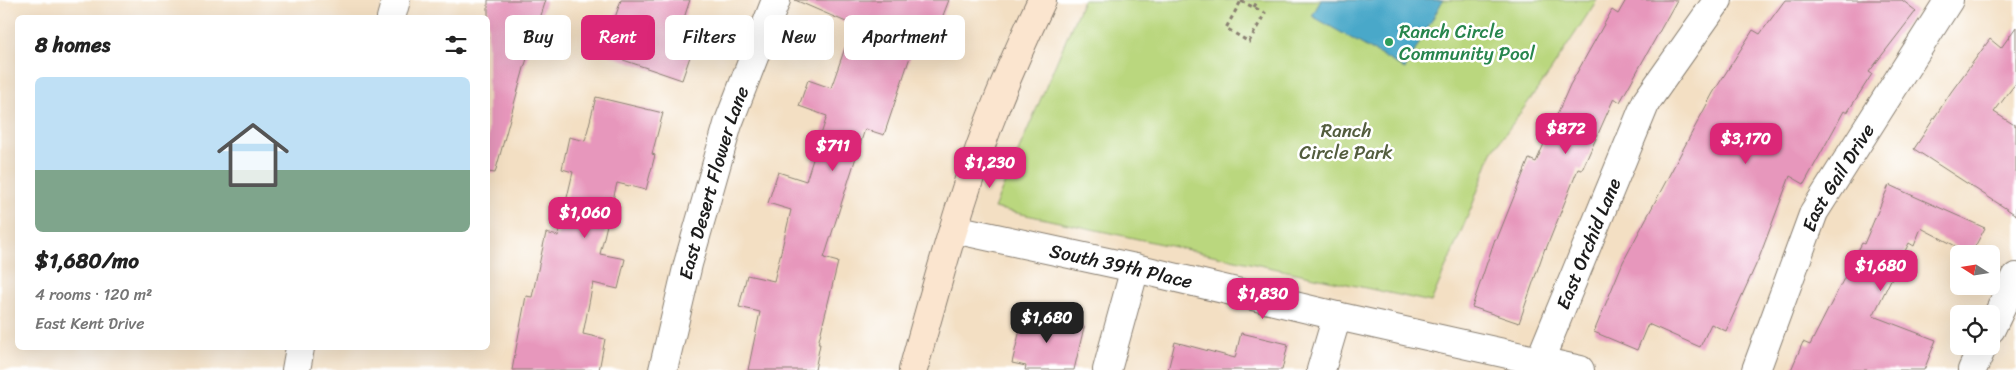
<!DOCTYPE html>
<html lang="en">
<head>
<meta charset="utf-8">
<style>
  :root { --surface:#fff; --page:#f6f6f6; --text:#222; --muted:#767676; --line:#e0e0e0; --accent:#db2777 }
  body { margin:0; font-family:Sriracha,sans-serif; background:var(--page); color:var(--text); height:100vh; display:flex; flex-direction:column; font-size:19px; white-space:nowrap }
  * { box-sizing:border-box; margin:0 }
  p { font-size:16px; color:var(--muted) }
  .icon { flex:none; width:28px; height:28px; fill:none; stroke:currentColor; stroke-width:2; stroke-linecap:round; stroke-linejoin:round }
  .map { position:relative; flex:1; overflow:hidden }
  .drawer { position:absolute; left:15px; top:15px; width:475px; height:335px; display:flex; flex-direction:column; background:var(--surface); border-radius:8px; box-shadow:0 5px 20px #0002 }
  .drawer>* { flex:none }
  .top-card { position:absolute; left:505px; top:15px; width:475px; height:45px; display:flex; gap:10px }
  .needle { width:32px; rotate:282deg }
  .controls { position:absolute; left:1950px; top:245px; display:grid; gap:10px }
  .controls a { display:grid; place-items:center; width:50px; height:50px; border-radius:8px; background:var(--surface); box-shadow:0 5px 20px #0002; font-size:25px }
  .price { position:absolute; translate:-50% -42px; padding:0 11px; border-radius:10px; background:var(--accent); color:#fff; font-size:16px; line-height:32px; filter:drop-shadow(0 1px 2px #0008) }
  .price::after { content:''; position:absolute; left:50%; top:30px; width:15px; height:11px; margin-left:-8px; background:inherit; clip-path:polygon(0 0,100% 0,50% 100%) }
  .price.selected { background:#222; color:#fff }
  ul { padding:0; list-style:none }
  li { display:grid; align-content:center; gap:10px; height:265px; padding:0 20px }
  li+li { border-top:1px solid var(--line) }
  li span { display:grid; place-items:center; height:155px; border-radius:8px; color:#555 }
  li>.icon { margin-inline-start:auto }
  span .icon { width:90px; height:90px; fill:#fffc; stroke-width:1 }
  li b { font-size:21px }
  h2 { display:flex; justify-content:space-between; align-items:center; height:60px; padding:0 20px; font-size:21px }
  .chip { padding:0 18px; border-radius:8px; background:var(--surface); box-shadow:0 5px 20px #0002; font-size:18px; line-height:45px }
  .chip.selected { background:var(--accent); color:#fff }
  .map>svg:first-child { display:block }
</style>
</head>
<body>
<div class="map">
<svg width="2016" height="370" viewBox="0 0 2016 370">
  <rect width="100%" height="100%" fill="#fff"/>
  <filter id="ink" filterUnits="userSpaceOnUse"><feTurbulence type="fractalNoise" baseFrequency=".02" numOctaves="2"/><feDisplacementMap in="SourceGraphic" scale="10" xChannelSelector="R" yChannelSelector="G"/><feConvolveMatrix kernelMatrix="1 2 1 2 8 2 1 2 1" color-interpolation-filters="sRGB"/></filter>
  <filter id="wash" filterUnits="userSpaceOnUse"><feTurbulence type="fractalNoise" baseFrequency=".0096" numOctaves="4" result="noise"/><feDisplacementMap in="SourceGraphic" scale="20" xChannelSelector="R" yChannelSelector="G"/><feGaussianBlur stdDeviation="1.12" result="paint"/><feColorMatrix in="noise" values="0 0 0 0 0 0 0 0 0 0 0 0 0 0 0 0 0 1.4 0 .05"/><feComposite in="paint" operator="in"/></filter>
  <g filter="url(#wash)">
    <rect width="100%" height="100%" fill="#f3dfc3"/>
    <polygon fill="#bad77e" stroke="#6b7a4d" points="1083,0 1597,0 1550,72 1492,152 1472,206 1431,302 994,208"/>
    <polygon fill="#4aa8c9" stroke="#336272" points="1321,0 1443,0 1405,69 1312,16"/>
    <g id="blocks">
      <g fill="#e797bc">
        <polygon points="488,0 546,0 524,68 495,173 488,172"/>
        <polygon points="621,0 690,0 676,42 693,48 682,80 603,53"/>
        <polygon points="795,0 949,0 928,54 913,48 884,135 865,129 824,258 838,262 818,344 820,344 815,370 748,370 760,312 739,307 747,275 774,281 791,210 768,203 778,172 806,181 827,116 799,106 808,80 831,88 853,25"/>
        <polygon points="1626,0 1677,0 1620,102 1614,98 1582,170 1578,169 1546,249 1545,248 1519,323 1472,307 1495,239 1497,239 1529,159 1536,162 1570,85 1612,10 1618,14"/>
        <polygon points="1785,0 1902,0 1916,11 1869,72 1872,74 1847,113 1844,111 1804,184 1790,176 1759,258 1726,331 1711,324 1700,347 1648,324 1637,350 1594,332 1623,262 1713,93 1753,30 1760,34"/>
        <polygon points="2016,27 2016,83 1994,112 2016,126 2016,215 1914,149 1951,92 1990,39 2001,48"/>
        <polygon points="596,97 663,113 652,154 655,155 646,190 617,183 600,254 625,259 618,289 593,283 583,334 605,339 599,370 512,370 526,296 532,297 546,233 558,236 573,172 562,169 569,137 585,141"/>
        <polygon points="1889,185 1985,228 1971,254 1921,228 1914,246 1909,243 1873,316 1936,340 1924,370 1791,370 1803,342 1810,345 1862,243 1864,244"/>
        <polygon points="1024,313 1084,327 1074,370 1025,370 1026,366 1012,363"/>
        <polygon points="1241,333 1288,344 1282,370 1168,370 1175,342 1235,358"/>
      </g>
    </g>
  </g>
  <g filter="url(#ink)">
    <use href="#blocks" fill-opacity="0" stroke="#887e70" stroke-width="1"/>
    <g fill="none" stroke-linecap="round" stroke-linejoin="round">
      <g stroke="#887e70" stroke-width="30">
        <g id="street">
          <polyline points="391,18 396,0"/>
          <path id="s1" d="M954,229L1135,268L1337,316L1580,370"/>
          <polyline points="1991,329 2016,277"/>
          <path id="s2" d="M1540,360L1646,102L1718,0"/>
          <polyline points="296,370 300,348"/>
          <path id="s3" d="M663,370L688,264L728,124L776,0"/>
          <polyline points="1107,370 1135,268"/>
          <polyline points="1321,370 1337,316"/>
          <path id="s4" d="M1756,370L1814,212L1949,0"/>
          <polyline points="1972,370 1983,346"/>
        </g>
      </g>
      <g stroke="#887e70" stroke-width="30">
        <path id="secondary" d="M913,370C936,287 959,203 989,123C1005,81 1023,40 1042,0"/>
      </g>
      <g stroke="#887e70" stroke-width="3" stroke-dasharray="4 4" stroke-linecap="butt">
        <polygon points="1241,1 1265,13 1249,42 1226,28"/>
        <polyline points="1254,7 1258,0"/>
      </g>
      <use href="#street" stroke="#fff" stroke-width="28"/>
      <use href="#secondary" stroke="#fbe5cf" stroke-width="28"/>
    </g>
  </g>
  <circle fill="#2e9e5b" stroke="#fff" stroke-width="2" cx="1389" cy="42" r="5"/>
  <g text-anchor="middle" stroke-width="5" stroke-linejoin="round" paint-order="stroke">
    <g font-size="19" fill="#27864d" stroke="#fff" text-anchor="start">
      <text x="1399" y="38">Ranch Circle<tspan x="1399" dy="22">Community Pool</tspan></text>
    </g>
    <g font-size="19" fill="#535d3e" stroke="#fff">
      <text x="1346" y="137">Ranch<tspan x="1346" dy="22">Circle Park</tspan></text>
    </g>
    <g font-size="19" fill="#1c1c1c" stroke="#fff">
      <text dy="7" stroke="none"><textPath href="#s4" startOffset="210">East Gail Drive</textPath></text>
      <text dy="7" stroke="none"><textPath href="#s3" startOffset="194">East Desert Flower Lane</textPath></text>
      <text dy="7" stroke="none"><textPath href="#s2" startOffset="126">East Orchid Lane</textPath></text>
      <text dy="7" stroke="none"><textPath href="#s1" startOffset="171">South 39th Place</textPath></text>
    </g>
  </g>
</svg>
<div class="controls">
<a><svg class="needle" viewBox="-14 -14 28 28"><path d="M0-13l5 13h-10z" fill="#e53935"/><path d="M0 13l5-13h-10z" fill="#767676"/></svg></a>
<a><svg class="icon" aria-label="locate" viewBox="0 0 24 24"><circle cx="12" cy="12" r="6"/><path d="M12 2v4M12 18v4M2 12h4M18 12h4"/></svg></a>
</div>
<b class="price" style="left:1566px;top:155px">$872</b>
<b class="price" style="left:1746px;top:165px">$3,170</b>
<b class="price" style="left:833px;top:172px">$711</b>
<b class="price" style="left:990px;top:189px">$1,230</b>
<b class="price" style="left:585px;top:239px">$1,060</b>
<b class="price" style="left:1881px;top:292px">$1,680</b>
<b class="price" style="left:1263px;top:320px">$1,830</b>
<b class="price selected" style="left:1047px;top:344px">$1,680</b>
<div class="top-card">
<a class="chip">Buy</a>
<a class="chip selected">Rent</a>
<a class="chip">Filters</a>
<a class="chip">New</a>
<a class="chip">Apartment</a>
</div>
<section class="drawer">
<h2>8 homes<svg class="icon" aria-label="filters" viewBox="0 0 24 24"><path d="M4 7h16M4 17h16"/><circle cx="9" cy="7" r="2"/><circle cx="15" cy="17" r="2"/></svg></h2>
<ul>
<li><span style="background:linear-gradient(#bfe0f5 60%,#7fa58c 0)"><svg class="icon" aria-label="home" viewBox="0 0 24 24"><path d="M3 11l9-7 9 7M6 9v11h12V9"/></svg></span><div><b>$1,680/mo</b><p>4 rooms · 120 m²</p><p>East Kent Drive</p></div></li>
</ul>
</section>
</div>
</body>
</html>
